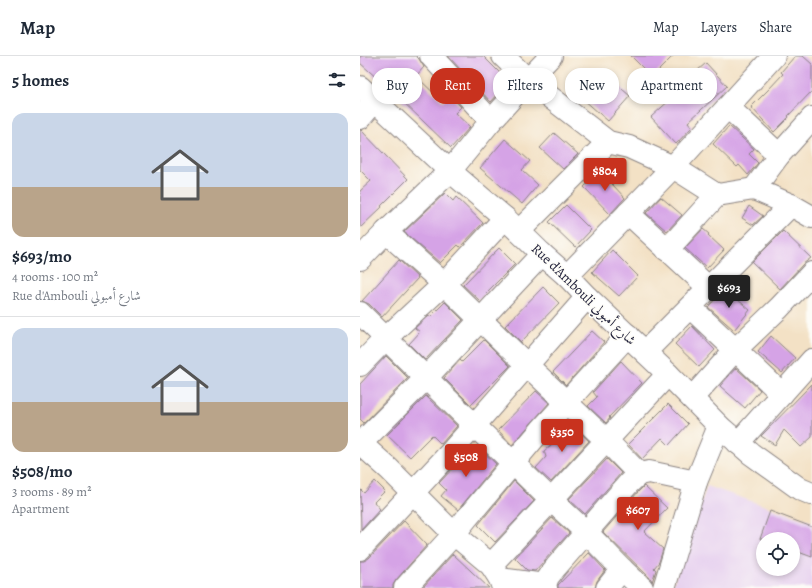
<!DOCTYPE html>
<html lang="en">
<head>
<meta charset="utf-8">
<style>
  :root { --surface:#fff; --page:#f6f6f7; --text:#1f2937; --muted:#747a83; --line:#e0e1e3; --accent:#c8321e }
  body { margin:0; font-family:Alegreya,Amiri,serif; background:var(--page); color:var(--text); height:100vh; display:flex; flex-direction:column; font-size:15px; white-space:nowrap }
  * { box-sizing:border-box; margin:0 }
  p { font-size:13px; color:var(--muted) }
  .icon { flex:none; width:22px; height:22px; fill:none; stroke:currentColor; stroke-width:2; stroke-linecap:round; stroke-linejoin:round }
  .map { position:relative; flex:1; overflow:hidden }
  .drawer { display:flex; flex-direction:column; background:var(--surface); width:360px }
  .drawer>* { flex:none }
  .guide { position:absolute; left:12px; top:12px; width:380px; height:36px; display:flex; gap:8px }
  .fabs { position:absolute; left:396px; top:476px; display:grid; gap:8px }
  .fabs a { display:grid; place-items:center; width:44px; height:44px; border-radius:50%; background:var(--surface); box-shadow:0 2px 6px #0003; font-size:20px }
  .price { position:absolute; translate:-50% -34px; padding:0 9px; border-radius:4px; background:var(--accent); color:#fff; font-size:13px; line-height:26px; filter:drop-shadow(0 1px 2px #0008) }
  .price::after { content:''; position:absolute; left:50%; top:24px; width:12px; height:9px; margin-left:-6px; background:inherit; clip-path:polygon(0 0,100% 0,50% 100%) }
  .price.active { background:#222; color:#fff }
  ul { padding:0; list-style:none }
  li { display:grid; align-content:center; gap:8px; height:212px; padding:0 12px }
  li+li { border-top:1px solid var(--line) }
  li span { display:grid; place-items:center; height:124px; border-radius:12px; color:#555 }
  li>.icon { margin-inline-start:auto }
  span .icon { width:72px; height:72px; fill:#fffc; stroke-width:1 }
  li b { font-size:17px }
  h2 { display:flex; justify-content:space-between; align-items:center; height:48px; padding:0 12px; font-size:17px }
  .pill { padding:0 14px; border-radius:16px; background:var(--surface); box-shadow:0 2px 6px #0003; font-size:14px; line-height:36px }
  .pill.active { background:var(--accent); color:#fff }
  header { display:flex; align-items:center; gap:24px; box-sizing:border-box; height:56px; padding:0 20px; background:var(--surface); border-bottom:1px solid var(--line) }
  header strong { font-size:19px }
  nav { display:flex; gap:22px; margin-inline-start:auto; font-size:14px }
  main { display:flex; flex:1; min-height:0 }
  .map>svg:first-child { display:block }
</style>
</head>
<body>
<header>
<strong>Map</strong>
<nav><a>Map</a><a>Layers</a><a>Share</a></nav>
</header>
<main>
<section class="drawer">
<h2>5 homes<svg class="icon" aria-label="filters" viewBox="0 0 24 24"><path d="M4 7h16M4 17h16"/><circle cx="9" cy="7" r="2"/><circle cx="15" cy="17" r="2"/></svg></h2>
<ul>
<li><span style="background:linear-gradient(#c9d6e8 60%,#b9a48a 0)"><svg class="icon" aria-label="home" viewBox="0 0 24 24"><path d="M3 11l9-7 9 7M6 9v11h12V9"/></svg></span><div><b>$693/mo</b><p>4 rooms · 100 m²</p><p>Rue d'Ambouli شارع أمبولي</p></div></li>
<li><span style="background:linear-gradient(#c9d6e8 60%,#b9a48a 0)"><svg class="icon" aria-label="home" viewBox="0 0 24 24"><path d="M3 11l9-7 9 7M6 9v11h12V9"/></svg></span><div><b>$508/mo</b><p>3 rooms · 89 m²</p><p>Apartment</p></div></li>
</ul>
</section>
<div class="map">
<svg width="452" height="532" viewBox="0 0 452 532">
  <rect width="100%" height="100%" fill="#fdfcf7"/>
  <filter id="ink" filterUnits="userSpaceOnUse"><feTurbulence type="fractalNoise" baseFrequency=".025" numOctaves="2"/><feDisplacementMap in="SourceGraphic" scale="8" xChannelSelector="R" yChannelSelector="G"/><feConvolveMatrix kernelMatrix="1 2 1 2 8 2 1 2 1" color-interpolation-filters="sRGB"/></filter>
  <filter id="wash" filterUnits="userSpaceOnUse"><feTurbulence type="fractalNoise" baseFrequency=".012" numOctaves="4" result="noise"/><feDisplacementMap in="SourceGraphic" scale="16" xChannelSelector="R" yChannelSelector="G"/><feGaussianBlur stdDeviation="0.9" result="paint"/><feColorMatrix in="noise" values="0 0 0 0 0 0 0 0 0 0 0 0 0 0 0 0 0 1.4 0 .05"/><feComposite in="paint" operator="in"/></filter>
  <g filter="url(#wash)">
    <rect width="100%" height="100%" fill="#f3e1c5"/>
    <path fill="#e7d2ef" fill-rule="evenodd" d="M347,430L452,466V532H312ZM403,483H433V513H403Z"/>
    <g id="blocks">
      <g fill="#d5a3e6">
        <polygon points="0,0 56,0 59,3 64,11 56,20 83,46 90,39 101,51 95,57 110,71 91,92 37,40 0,7"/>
        <polygon points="88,0 123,0 149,26 131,46"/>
        <polygon points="271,0 313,0 292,21"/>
        <polygon points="435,0 443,0 452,8 452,35 428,60 429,61 414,76 391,51 408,34 423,18 421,16"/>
        <polygon points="346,7 367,30 328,66 332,71 316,88 291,61 322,33 320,30"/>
        <polygon points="245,18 270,40 248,65 223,43"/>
        <polygon points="369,70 394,93 389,98 398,107 388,119 379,109 377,111 353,88"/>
        <polygon points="0,74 1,74 48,123 21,150 22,151 0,172 0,135 11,125 0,114"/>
        <polygon points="194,77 218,98 203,113 180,92"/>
        <polygon points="145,83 170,105 162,114 178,129 162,148 120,112"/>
        <polygon points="240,115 265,142 250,158 224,131"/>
        <polygon points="85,137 93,145 96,141 123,167 100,191 98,189 80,207 44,176"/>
        <polygon points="301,141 322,159 307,175 286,157"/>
        <polygon points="206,149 231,174 215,191 189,166"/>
        <polygon points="389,150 403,160 393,169 382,162"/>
        <polygon points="343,173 349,178 348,179 364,194 347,212 325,192"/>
        <polygon points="423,175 451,202 443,208 420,233 392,206"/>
        <polygon points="139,192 155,208 119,244 103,229"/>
        <polygon points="252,194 278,220 259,240 232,216"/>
        <polygon points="39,204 58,222 22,261 9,248 2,245"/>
        <polygon points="183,231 199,247 161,286 145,270"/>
        <polygon points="365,233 390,254 374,274 348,251"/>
        <polygon points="85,246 103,264 65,304 49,288 60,276 55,272 69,259 70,261"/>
        <polygon points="332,270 355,294 339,311 315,288"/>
        <polygon points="232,275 244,286 206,329 193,316"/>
        <polygon points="411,280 435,302 422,317 398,296"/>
        <polygon points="124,284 150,310 111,349 84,322 100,304 102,306"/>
        <polygon points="26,300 48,322 4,367 0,363 0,328"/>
        <polygon points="261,305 282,327 249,361 250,362 246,367 228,350 237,341 233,336"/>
        <polygon points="376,312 400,334 385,352 360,330"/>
        <polygon points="452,328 452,381 441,391 424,374 415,389 401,380"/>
        <polygon points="176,335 189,347 152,389 138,374"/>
        <polygon points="66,340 97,370 81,388 72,379 50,401 27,379"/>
        <polygon points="308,348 328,368 309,389 302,382 282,403 268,388"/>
        <polygon points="212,369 229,385 191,426 176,412 186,401 184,395 200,381 202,383"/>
        <polygon points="117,390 136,408 98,454 81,440 86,434 79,427 97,408 98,413"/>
        <polygon points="247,403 261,417 225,458 209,443"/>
        <polygon points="15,425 25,435 14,446 20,453 1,474 0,433 4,437"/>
        <polygon points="154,425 174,445 135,486 118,469"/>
        <polygon points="284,430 307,452 284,476 303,493 299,506 294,512 296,514 292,526 291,523 243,476 278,436"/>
        <polygon points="410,455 452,471 452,501 433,494 433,483 400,483"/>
        <polygon points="192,462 209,477 175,515 167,514 155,502"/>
        <polygon points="44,465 67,489 36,524 33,529 33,532 0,532 0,505 4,505 9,502"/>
        <polygon points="229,497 245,514 237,525 235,532 198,532 198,529"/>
        <polygon points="93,498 129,532 62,532"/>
      </g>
    </g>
  </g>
  <g filter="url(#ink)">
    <use href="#blocks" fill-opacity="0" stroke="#8a8280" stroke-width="1"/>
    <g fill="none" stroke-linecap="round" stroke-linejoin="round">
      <g stroke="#8a8280" stroke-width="24">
        <g id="minor">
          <polyline points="71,0 131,65"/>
          <polyline points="143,0 168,24 248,86 269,91 313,111 357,139 394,133 431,149 452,161"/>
          <polyline points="0,31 90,115 145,162 182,198 207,220 227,241 308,318 359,370 390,397 440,433 452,438"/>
          <polyline points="368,51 419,99"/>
          <polyline points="0,62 15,45"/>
          <polyline points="394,133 419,99 452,62"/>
          <polyline points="268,157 349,232"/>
          <polyline points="159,175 248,86"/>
          <polyline points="26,176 84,228 167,309 246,384 279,418"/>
          <polyline points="307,194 357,139"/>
          <polyline points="0,203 26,176 90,115 131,65 168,24 191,0"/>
          <polyline points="207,220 313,111 414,0"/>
          <polyline points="330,251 422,338"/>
          <polyline points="0,257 114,369 191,444 226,476 262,513 282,532"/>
          <polyline points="285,296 431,149"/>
          <polyline points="0,309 26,282 84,228 145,162"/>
          <polyline points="332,342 375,294 419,252 452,217"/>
          <polyline points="0,387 29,413 94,478 131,509 140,523 143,532"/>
          <polyline points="1,387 66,322 182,198"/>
          <polyline points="378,387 452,304"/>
          <polyline points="0,493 90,397 227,241"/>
          <polyline points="131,509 308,318"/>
          <polyline points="140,523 185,529"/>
          <polyline points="45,532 94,478 107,462 181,374 268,279"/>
          <polyline points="186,532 185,529 188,521 196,511 269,427 279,418 289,416 336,426"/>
          <polyline points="247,532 262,513"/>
          <polyline points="304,532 336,426 359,370"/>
        </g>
      </g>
      <use href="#minor" stroke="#fff" stroke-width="22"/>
    </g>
  </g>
  <g text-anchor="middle" stroke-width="3" stroke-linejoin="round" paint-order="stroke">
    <g font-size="14" fill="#22223b" stroke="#fdfcf7">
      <text transform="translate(224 238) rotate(44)" y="5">Rue d'Ambouli شارع أمبولي</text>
    </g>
  </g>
</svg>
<div class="fabs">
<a><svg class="icon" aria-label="locate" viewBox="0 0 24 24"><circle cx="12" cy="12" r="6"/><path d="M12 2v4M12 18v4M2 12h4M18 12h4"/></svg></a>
</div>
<b class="price" style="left:245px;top:136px">$804</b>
<b class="price active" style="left:369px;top:253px">$693</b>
<b class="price" style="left:202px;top:397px">$350</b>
<b class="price" style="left:106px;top:422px">$508</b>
<b class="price" style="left:278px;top:475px">$607</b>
<div class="guide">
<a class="pill">Buy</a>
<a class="pill active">Rent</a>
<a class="pill">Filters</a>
<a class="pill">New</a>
<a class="pill">Apartment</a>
</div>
</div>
</main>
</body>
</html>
